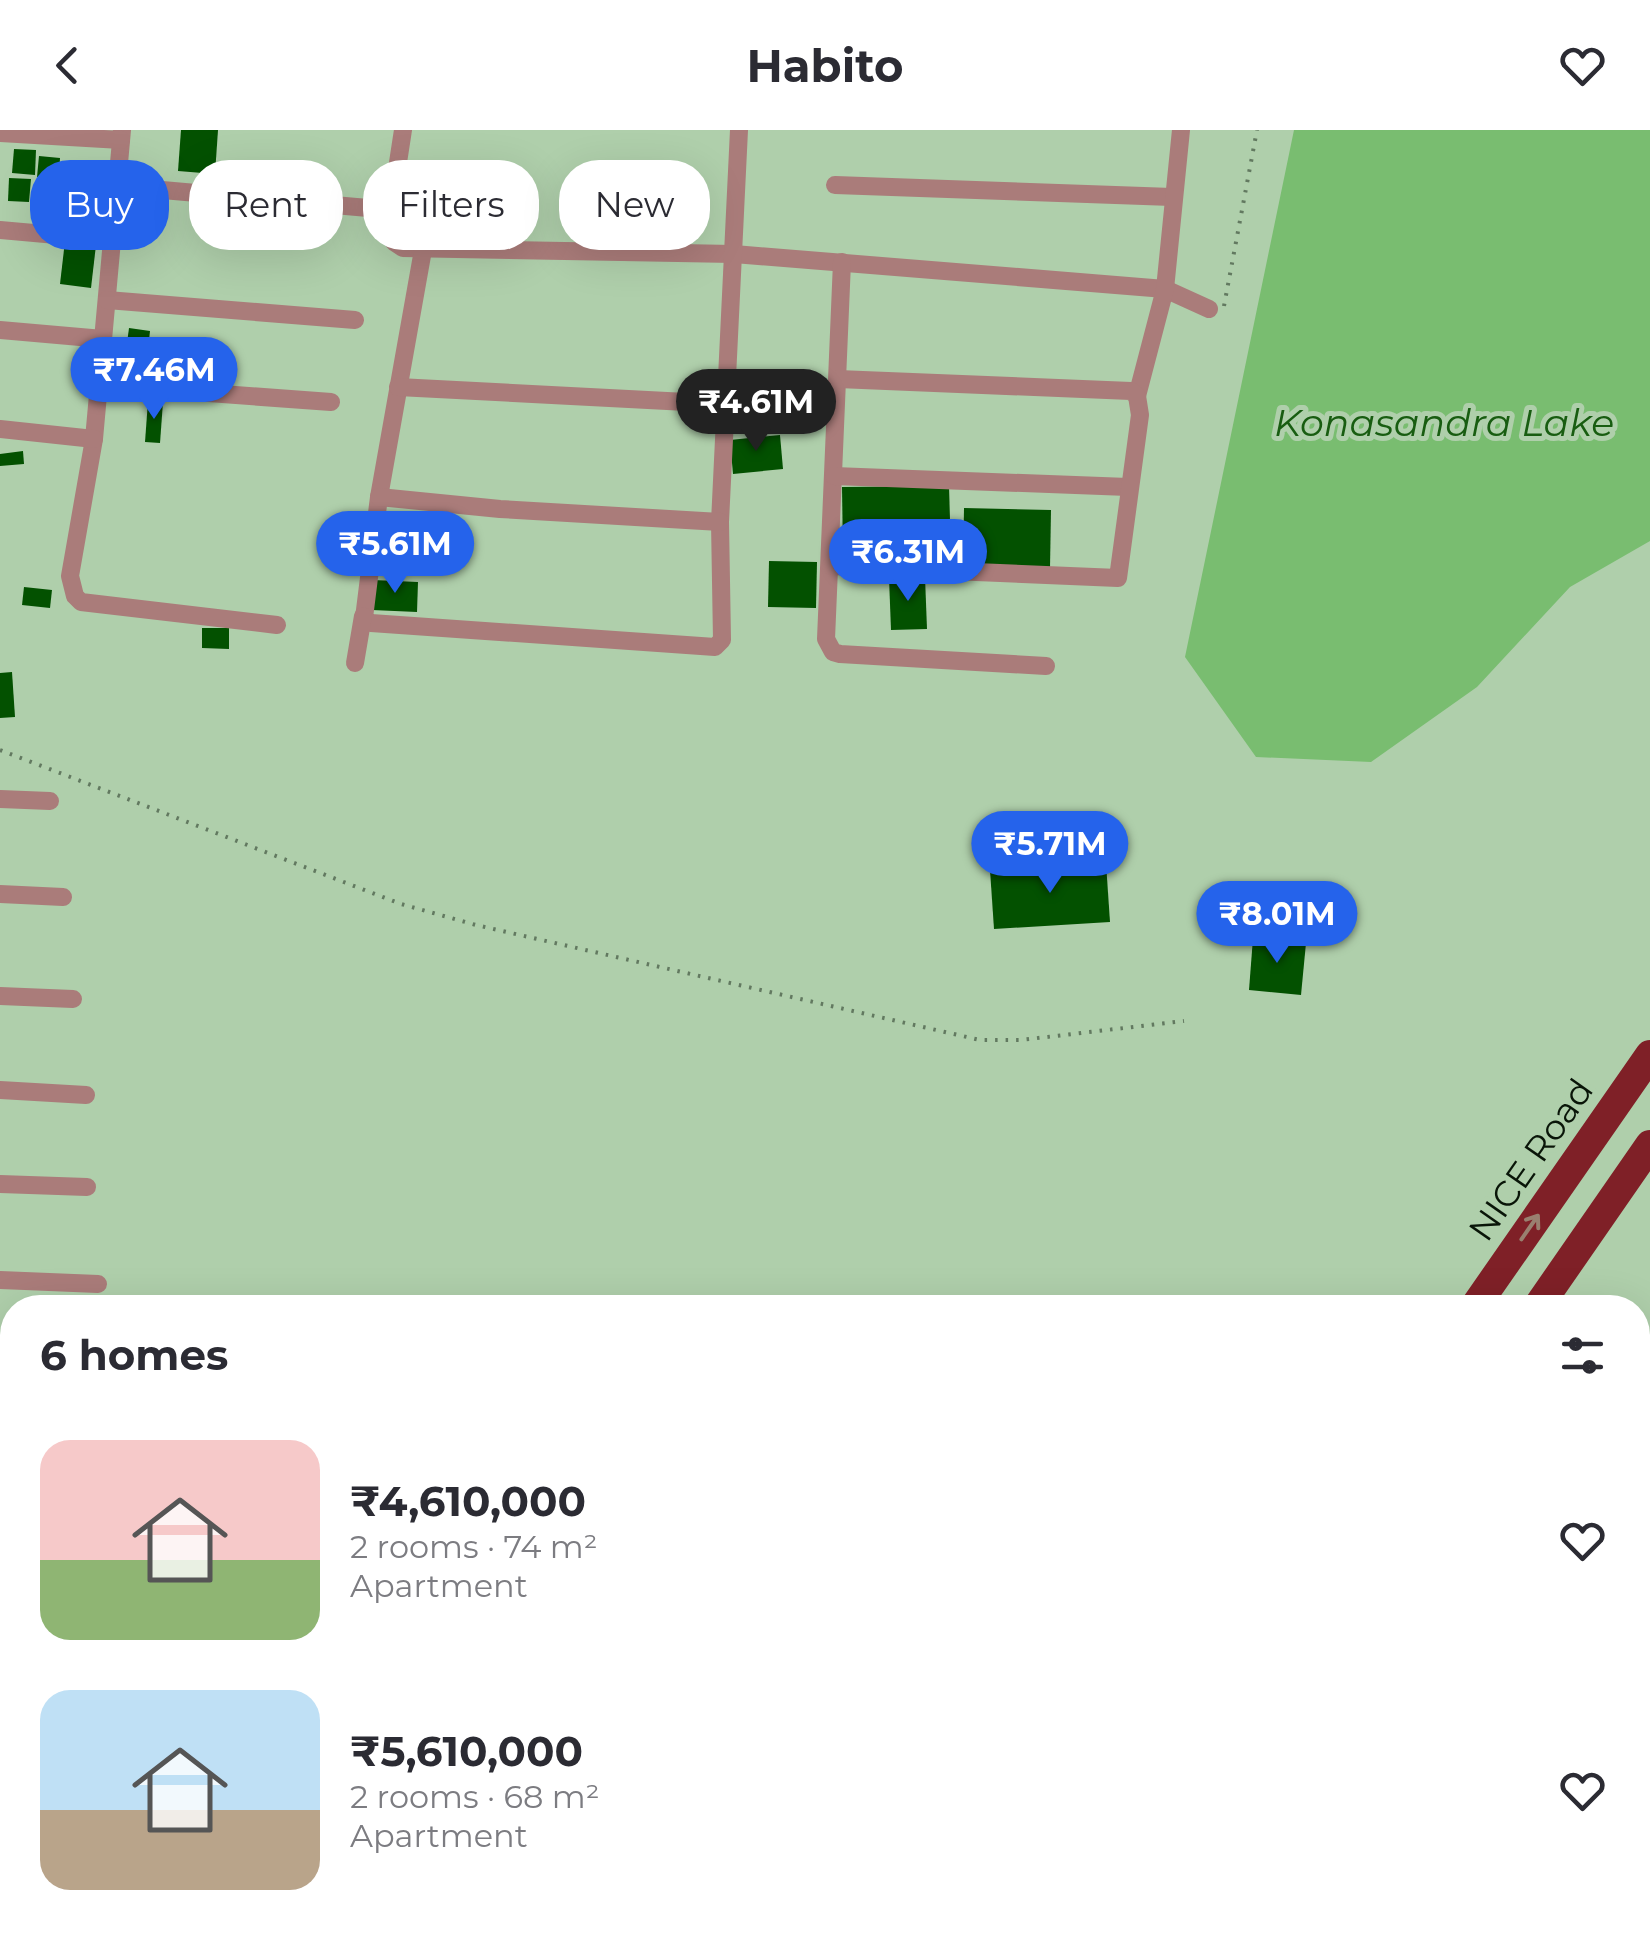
<!DOCTYPE html>
<html lang="en">
<head>
<meta charset="utf-8">
<style>
  :root { --surface:#fff; --page:#f7f7f7; --text:#2b2b33; --muted:#7c7c81; --accent:#2563eb }
  body { margin:0; font-family:Montserrat,sans-serif; background:var(--page); color:var(--text); height:100vh; display:flex; flex-direction:column; font-size:38px; white-space:nowrap }
  * { box-sizing:border-box; margin:0 }
  p { font-size:32px; color:var(--muted) }
  .icon { flex:none; width:55px; height:55px; fill:none; stroke:currentColor; stroke-width:2; stroke-linecap:round; stroke-linejoin:round }
  .map { position:relative; flex:1; overflow:hidden }
  .sheet { position:absolute; left:0px; top:1165px; width:1650px; height:642px; display:flex; flex-direction:column; background:var(--surface); border-radius:40px 40px 0 0; box-shadow:0 10px 40px #0002 }
  .sheet>* { flex:none }
  .banner { position:absolute; left:30px; top:30px; width:1000px; height:90px; display:flex; gap:20px }
  .price { position:absolute; translate:-50% -85px; padding:0 22px; border-radius:35px; background:var(--accent); color:#fff; font-size:32px; line-height:65px; filter:drop-shadow(0 2px 5px #0008) }
  .price::after { content:''; position:absolute; left:50%; top:60px; width:30px; height:22px; margin-left:-15px; background:inherit; clip-path:polygon(0 0,100% 0,50% 100%) }
  .price.selected { background:#222; color:#fff }
  ul { padding:0; list-style:none }
  li { display:flex; align-items:center; gap:30px; height:250px; padding:0 40px }
  li span { display:grid; place-items:center; flex:none; width:280px; height:200px; border-radius:30px; color:#555 }
  li>.icon { margin-inline-start:auto }
  span .icon { width:120px; height:120px; fill:#fffc; stroke-width:1 }
  li b { font-size:42px }
  h2 { display:flex; justify-content:space-between; align-items:center; height:120px; padding:0 40px; font-size:42px }
  .tag { padding:0 35px; border-radius:40px; background:var(--surface); box-shadow:0 10px 40px #0002; font-size:35px; line-height:90px }
  .tag.selected { background:var(--accent); color:#fff }
  header { display:flex; justify-content:space-between; align-items:center; height:130px; padding:0 40px; background:var(--surface); font-size:45px; font-weight:700 }
  .map>svg:first-child { display:block }
</style>
</head>
<body>
<header><svg class="icon" aria-label="back" viewBox="0 0 24 24"><path d="M15 5l-7 7 7 7"/></svg>Habito<svg class="icon" aria-label="heart" viewBox="0 0 24 24"><path d="M12 20l-8-8c-3-5 5-10 8-4 3-6 11-1 8 4z"/></svg></header>
<div class="map">
<svg width="1650" height="1807" viewBox="0 0 1650 1807">
  <rect width="100%" height="100%" fill="#afcfab"/>
  <g fill="#79bd70">
    <polygon points="1294,0 1650,0 1650,411 1570,457 1477,557 1371,632 1256,627 1185,527"/>
    <polygon points="12,1455 12,1534 0,1538 0,1457"/>
  </g>
  <g fill="none" stroke-linecap="round" stroke-linejoin="round">
    <g stroke="#79bd70" stroke-width="35">
      <polyline points="1638,1416 1650,1395"/>
      <polyline points="1351,1807 1365,1795"/>
    </g>
  </g>
  <g fill="#035100">
    <polygon points="181,0 218,0 215,44 178,41"/>
    <polygon points="14,19 36,20 35,45 12,43"/>
    <polygon points="39,26 60,28 59,48 37,47"/>
    <polygon points="9,48 31,49 29,72 8,71"/>
    <polygon points="36,52 60,53 58,74 35,73"/>
    <polygon points="65,111 96,115 91,158 60,154"/>
    <polygon points="129,198 150,201 146,239 124,236"/>
    <polygon points="148,271 163,272 160,313 145,312"/>
    <polygon points="780,305 783,339 733,344 730,310"/>
    <polygon points="23,321 24,334 0,336 0,324"/>
    <polygon points="949,356 951,424 843,425 842,357"/>
    <polygon points="964,378 1051,380 1050,438 963,436"/>
    <polygon points="769,431 817,432 816,478 768,477"/>
    <polygon points="925,447 927,499 891,500 889,448"/>
    <polygon points="373,450 418,452 417,482 372,480"/>
    <polygon points="24,457 52,460 50,478 22,475"/>
    <polygon points="202,498 229,498 229,519 202,518"/>
    <polygon points="12,542 15,587 0,588 0,543"/>
    <polygon points="1106,733 1110,792 994,799 990,740"/>
    <polygon points="1253,808 1306,813 1301,865 1249,860"/>
    <polygon points="10,1748 12,1770 0,1771 0,1749"/>
    <polygon points="12,1789 12,1795 45,1795 46,1807 0,1807 0,1790"/>
  </g>
  <g fill="none" stroke-linecap="round" stroke-linejoin="round">
    <g stroke="#627960" stroke-width="4" stroke-dasharray="2.5 8" stroke-linecap="butt">
      <polyline points="1224,176 1257,0"/>
      <polyline points="0,620 401,774 476,795 980,910 1021,910 1184,891"/>
    </g>
    <g stroke="#aa7c7a" stroke-width="9">
      <polyline points="0,1700 12,1698"/>
      <polyline points="277,1795 283,1807"/>
    </g>
    <g stroke="#aa7c7a" stroke-width="18">
      <polyline points="122,0 94,309 70,446 75,466 81,472 277,495"/>
      <polyline points="403,0 389,91 394,112 403,118 734,124 1165,159 1209,179"/>
      <polyline points="0,3 121,10"/>
      <polyline points="835,55 1172,67"/>
      <polyline points="117,56 391,80"/>
      <polyline points="0,100 112,110"/>
      <polyline points="423,120 379,367 364,488 371,493 715,517 722,510 720,392 739,0"/>
      <polyline points="842,132 826,509 833,522 840,524 1046,536"/>
      <polyline points="107,170 355,190"/>
      <polyline points="0,200 103,209"/>
      <polyline points="99,255 331,272"/>
      <polyline points="398,257 725,274"/>
      <polyline points="1137,266 1165,159 1181,0"/>
      <polyline points="0,299 94,309"/>
      <polyline points="834,346 1128,357"/>
      <polyline points="379,367 500,379 720,392"/>
      <polyline points="831,436 1118,448 1140,285 1137,266 1131,261 838,249"/>
      <polyline points="355,533 363,486"/>
      <polyline points="0,669 50,671"/>
      <polyline points="0,764 63,767"/>
      <polyline points="0,866 73,869"/>
      <polyline points="0,960 86,965"/>
      <polyline points="0,1054 87,1057"/>
      <polyline points="0,1150 98,1154"/>
      <polyline points="0,1247 12,1247"/>
      <polyline points="0,1340 12,1340"/>
      <polyline points="0,1439 11,1439"/>
    </g>
    <g stroke="#7f2027" stroke-width="30">
      <polyline points="1474,1178 1650,925"/>
      <polyline points="1537,1178 1650,1015"/>
      <polyline points="1035,1807 1043,1795"/>
      <polyline points="1101,1807 1109,1795"/>
    </g>
  </g>
  <defs><path id="oneway-shaft" d="M-6 0H5M1.5-3L5.5 0L1.5 3" fill="none" stroke-width="1.6" stroke-linecap="round" stroke-linejoin="round" transform="scale(2.5)"/></defs>
  <use stroke="#998070" href="#oneway-shaft" transform="translate(1530 1097) rotate(-55)"/>
  <g text-anchor="middle" stroke-width="10" stroke-linejoin="round" paint-order="stroke">
    <g font-size="35" fill="#091508" stroke="#afcfab">
      <text transform="translate(1531 1030) rotate(-55)" y="12">NICE Road</text>
    </g>
    <g font-size="38" font-style="italic" fill="#185d11" stroke="#afcfab">
      <text x="1444" y="306">Konasandra Lake</text>
    </g>
  </g>
</svg>
<b class="price" style="left:154px;top:292px">₹7.46M</b>
<b class="price selected" style="left:756px;top:324px">₹4.61M</b>
<b class="price" style="left:395px;top:466px">₹5.61M</b>
<b class="price" style="left:908px;top:474px">₹6.31M</b>
<b class="price" style="left:1050px;top:766px">₹5.71M</b>
<b class="price" style="left:1277px;top:836px">₹8.01M</b>
<div class="banner">
<a class="tag selected">Buy</a>
<a class="tag">Rent</a>
<a class="tag">Filters</a>
<a class="tag">New</a>
</div>
<section class="sheet">
<h2>6 homes<svg class="icon" aria-label="filters" viewBox="0 0 24 24"><path d="M4 7h16M4 17h16"/><circle cx="9" cy="7" r="2"/><circle cx="15" cy="17" r="2"/></svg></h2>
<ul>
<li><span style="background:linear-gradient(#f6c9c9 60%,#8fb573 0)"><svg class="icon" aria-label="home" viewBox="0 0 24 24"><path d="M3 11l9-7 9 7M6 9v11h12V9"/></svg></span><div><b>₹4,610,000</b><p>2 rooms · 74 m²</p><p>Apartment</p></div><svg class="icon" aria-label="heart" viewBox="0 0 24 24"><path d="M12 20l-8-8c-3-5 5-10 8-4 3-6 11-1 8 4z"/></svg></li>
<li><span style="background:linear-gradient(#bfe0f5 60%,#b9a48a 0)"><svg class="icon" aria-label="home" viewBox="0 0 24 24"><path d="M3 11l9-7 9 7M6 9v11h12V9"/></svg></span><div><b>₹5,610,000</b><p>2 rooms · 68 m²</p><p>Apartment</p></div><svg class="icon" aria-label="heart" viewBox="0 0 24 24"><path d="M12 20l-8-8c-3-5 5-10 8-4 3-6 11-1 8 4z"/></svg></li>
</ul>
</section>
</div>
</body>
</html>
